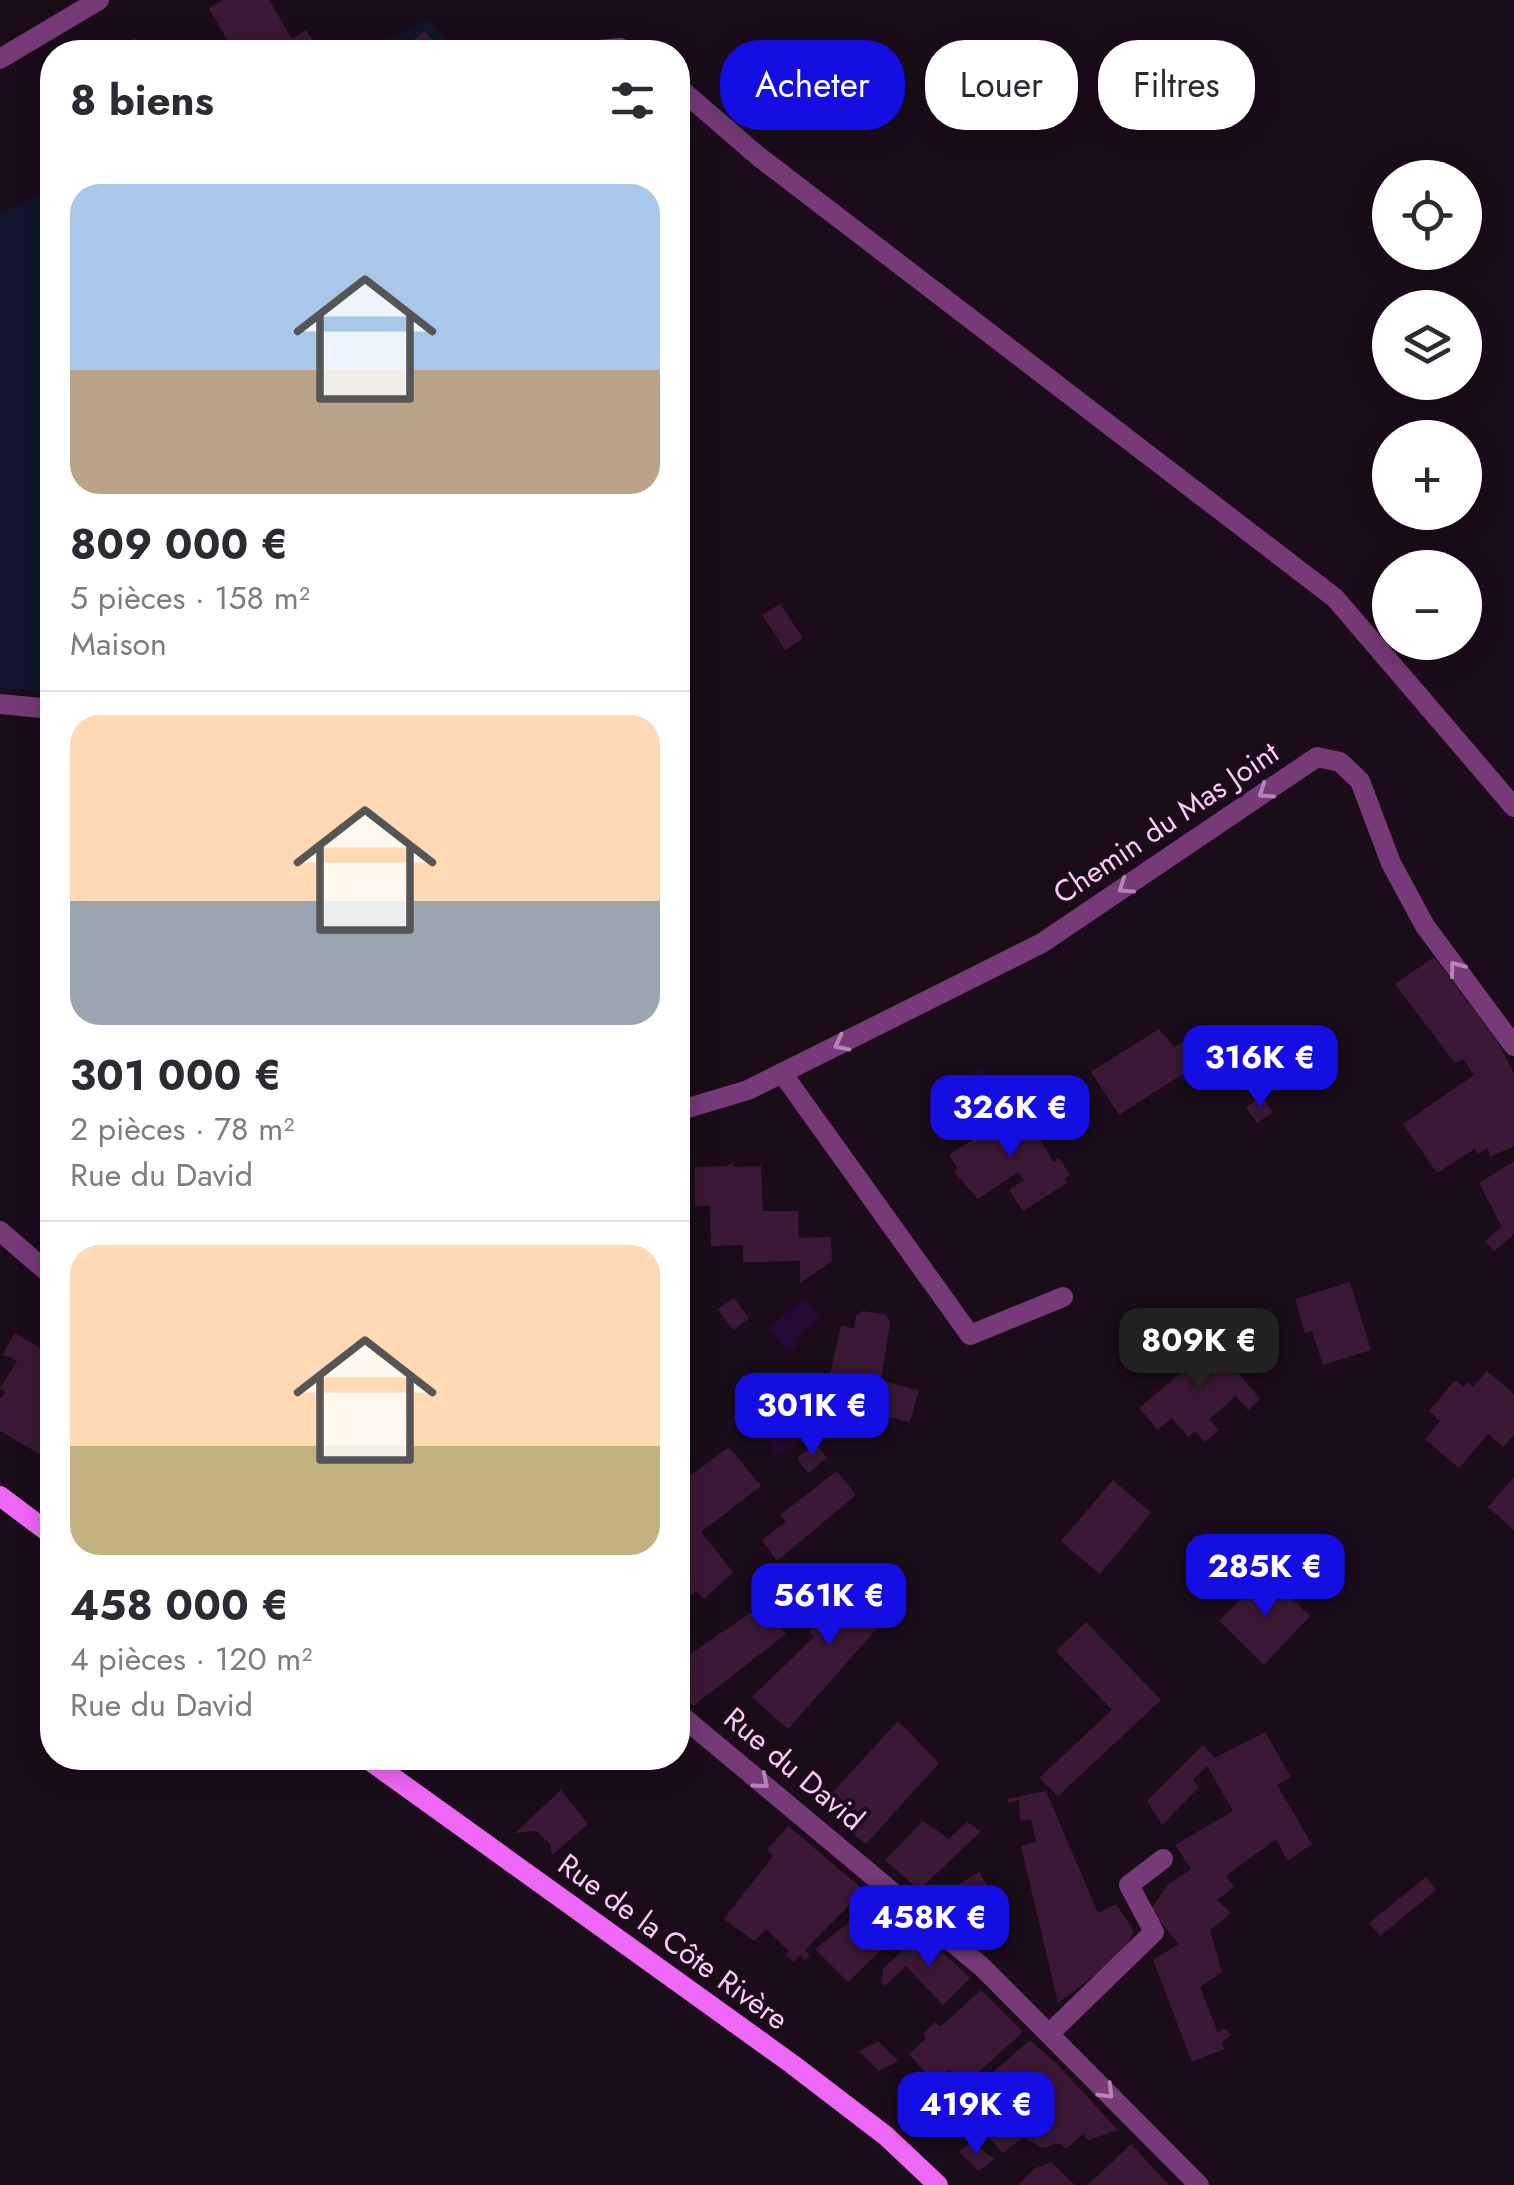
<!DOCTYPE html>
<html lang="fr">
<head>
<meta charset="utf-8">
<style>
  :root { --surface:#fff; --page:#f7f7f7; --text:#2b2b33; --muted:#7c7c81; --line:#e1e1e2; --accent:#150ee3 }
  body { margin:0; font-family:Jost,sans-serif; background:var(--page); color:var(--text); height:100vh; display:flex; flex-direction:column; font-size:38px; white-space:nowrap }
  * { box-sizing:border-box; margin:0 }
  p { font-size:32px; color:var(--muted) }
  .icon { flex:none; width:55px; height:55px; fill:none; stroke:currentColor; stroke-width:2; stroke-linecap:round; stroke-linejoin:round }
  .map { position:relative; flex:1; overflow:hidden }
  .sheet { position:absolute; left:40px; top:40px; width:650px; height:1730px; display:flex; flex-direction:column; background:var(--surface); border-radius:40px; box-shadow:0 5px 25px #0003 }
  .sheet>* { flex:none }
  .guide { position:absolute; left:720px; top:40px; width:642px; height:90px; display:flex; gap:20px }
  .fabs { position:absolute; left:1372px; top:160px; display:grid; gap:20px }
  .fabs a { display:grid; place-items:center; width:110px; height:110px; border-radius:50%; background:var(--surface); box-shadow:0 5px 25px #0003; font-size:50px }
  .price { position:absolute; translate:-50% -85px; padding:0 22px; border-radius:20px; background:var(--accent); color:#fff; font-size:32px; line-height:65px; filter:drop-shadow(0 2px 5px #0008) }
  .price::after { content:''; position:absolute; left:50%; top:60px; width:30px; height:22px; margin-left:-15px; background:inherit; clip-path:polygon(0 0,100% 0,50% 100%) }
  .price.selected { background:#222; color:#fff }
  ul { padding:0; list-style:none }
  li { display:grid; align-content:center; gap:20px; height:530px; padding:0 30px }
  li+li { border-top:2px solid var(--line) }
  li span { display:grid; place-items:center; height:310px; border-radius:30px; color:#555 }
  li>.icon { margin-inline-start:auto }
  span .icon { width:180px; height:180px; fill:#fffc; stroke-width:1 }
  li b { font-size:42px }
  h2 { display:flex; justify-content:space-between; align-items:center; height:120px; padding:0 30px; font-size:42px }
  .tag { padding:0 35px; border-radius:40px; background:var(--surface); box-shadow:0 5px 25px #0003; font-size:35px; line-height:90px }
  .tag.selected { background:var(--accent); color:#fff }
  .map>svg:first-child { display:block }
</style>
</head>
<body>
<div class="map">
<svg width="1514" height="2185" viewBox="0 0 1514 2185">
  <rect width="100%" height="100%" fill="#1b0c1a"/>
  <g fill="#13162c">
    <polygon points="429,20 456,52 357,52"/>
    <polygon points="52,190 52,692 0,688 0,213"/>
  </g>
  <g fill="#230b35">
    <polygon points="981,1067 997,1092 953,1121 937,1097"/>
    <polygon points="806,1298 821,1318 794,1338 798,1344 787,1352 768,1328"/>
    <polygon points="766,1397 799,1440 778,1456 745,1413"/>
  </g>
  <g fill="#3b1936">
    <polygon points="223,0 269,0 292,39 306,30 320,52 234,52 209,8"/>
    <polygon points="425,31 443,52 407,52 403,48"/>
    <polygon points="136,38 145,52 109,52"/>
    <polygon points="780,604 803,638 785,650 762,615"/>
    <polygon points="1434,957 1497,1041 1514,1073 1514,1146 1490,1157 1488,1148 1478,1154 1475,1149 1437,1173 1403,1124 1474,1075 1463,1059 1455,1063 1395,984"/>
    <polygon points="1159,1029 1174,1047 1195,1034 1218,1071 1195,1086 1186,1072 1119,1115 1091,1072"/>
    <polygon points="1015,1094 1053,1162 1059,1158 1070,1175 1064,1179 1067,1183 1023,1211 1009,1190 1024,1180 1018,1172 978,1199 954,1172 958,1169 949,1155 1013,1113 1005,1100"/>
    <polygon points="1262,1096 1273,1112 1257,1123 1246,1107"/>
    <polygon points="1514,1161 1514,1234 1494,1251 1485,1241 1502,1227 1479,1183"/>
    <polygon points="733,1162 733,1167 761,1166 763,1211 798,1211 799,1238 831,1237 832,1261 800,1283 800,1261 743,1262 743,1245 711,1246 710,1206 695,1206 695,1167 728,1166"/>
    <polygon points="1350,1282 1371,1350 1323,1365 1312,1331 1305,1333 1295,1299"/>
    <polygon points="734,1298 749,1318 733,1330 718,1309"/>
    <polygon points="863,1311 886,1315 890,1322 881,1381 919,1390 910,1422 824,1403 841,1325 854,1329 856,1315"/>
    <polygon points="15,1333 52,1355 52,1461 0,1431 0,1399 6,1392 0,1388 17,1361 3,1354"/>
    <polygon points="1206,1339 1218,1353 1230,1356 1234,1361 1230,1363 1260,1399 1248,1410 1236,1396 1209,1419 1219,1430 1205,1442 1195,1431 1188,1437 1172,1418 1158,1430 1139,1408 1187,1368 1181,1361"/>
    <polygon points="1487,1371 1514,1394 1514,1435 1503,1447 1488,1434 1459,1468 1425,1439 1440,1421 1429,1411 1455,1380 1464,1387 1468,1382 1473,1387"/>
    <polygon points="816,1444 827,1458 808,1473 797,1458"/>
    <polygon points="729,1447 761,1486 701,1532 733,1572 704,1599 696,1591 678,1607 678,1529 689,1520 678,1508 678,1485"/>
    <polygon points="837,1471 856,1495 777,1561 762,1540 786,1522 780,1515"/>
    <polygon points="1514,1477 1514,1530 1488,1507"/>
    <polygon points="1113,1480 1151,1513 1100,1574 1061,1541"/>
    <polygon points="868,1568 903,1599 788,1729 752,1697 814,1637 809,1631"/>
    <polygon points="1266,1573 1310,1616 1264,1665 1219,1621"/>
    <polygon points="762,1605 786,1634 693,1706 678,1695 678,1654 684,1658"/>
    <polygon points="1086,1622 1161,1700 1058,1796 1039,1778 1112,1710 1056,1651"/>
    <polygon points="898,1721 939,1763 866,1844 820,1806"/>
    <polygon points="1265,1732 1291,1777 1277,1785 1312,1844 1288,1861 1276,1839 1226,1876 1234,1887 1217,1900 1231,1913 1210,1930 1222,1972 1200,1987 1218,2033 1225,2028 1231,2035 1222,2042 1224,2049 1192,2062 1153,1960 1179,1944 1150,1910 1169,1884 1191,1869 1175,1845 1233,1811 1207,1766 1193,1780 1199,1787 1162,1825 1147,1801 1203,1745 1215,1758"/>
    <polygon points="561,1790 588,1824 552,1855 550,1844 536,1831 515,1833"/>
    <polygon points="1046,1791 1098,1913 1116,1904 1134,1931 1123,1954 1058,2003 1021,1846 1036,1842 1031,1819 1020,1821 1019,1800 1008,1803 1007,1799"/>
    <polygon points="923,1821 949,1839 967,1822 981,1831 919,1890 885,1860"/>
    <polygon points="788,1826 864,1890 805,1950 810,1955 805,1960 800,1955 794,1962 786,1955 789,1951 766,1929 754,1941 724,1919 773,1856 767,1850"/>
    <polygon points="979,1872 999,1905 977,1918 956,1886"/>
    <polygon points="1426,1877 1436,1890 1380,1936 1369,1923"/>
    <polygon points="879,1899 908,1924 848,1982 815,1949"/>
    <polygon points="926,1936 970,1978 943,2005 906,1966 885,1986 882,1983 883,1969 907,1946 910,1950"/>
    <polygon points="981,1990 1023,2032 964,2085 949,2069 934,2082 909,2054 926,2039 923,2034 935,2022 940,2027"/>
    <polygon points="1030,2040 1056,2063 1118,2130 1088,2140 1083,2134 1066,2149 1060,2143 1042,2148 1023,2137 1003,2153 981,2130 974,2137 961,2129 947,2112"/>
    <polygon points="878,2041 898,2061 879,2071 859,2051"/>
    <polygon points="968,2144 978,2147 994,2159 979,2171 959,2152"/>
    <polygon points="1131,2144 1169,2185 1087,2185 1107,2167"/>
    <polygon points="1051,2162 1075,2185 1018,2185 1034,2169"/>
  </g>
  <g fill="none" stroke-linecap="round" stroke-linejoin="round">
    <g stroke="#753a77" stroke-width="20">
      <polyline points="782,1073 970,1335 1063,1297"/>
      <polyline points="1049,2034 1154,1932 1129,1885 1163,1859"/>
    </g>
    <g stroke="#753a77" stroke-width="20">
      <polyline points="578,52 620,48 627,52"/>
      <polyline points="0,59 99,0"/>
      <polyline points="678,87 758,156 1335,598 1514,807"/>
      <polyline points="0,704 52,709"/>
      <polyline points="678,1111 748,1090 1042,943 1317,757 1340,762 1360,781 1391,863 1425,926 1514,1046"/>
      <polyline points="0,1231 52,1276"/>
      <polyline points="678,1713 982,1967 1199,2185"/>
    </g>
    <g stroke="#ef67f6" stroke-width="20">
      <polyline points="0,1496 52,1535"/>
      <polyline points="366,1758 792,2064 886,2136 938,2185"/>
    </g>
  </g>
  <defs><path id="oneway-chevron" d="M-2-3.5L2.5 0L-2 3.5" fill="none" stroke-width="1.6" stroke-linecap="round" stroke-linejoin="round" transform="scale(2.5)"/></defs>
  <g stroke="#b882b8">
    <use href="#oneway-chevron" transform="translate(1265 792) rotate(146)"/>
    <use href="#oneway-chevron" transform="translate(1125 887) rotate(146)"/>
    <use href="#oneway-chevron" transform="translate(1456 968) rotate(-127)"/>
    <use href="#oneway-chevron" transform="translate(841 1044) rotate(153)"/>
    <use href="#oneway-chevron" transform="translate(762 1782) rotate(40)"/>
    <use href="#oneway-chevron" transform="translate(1107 2092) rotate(45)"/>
  </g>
  <g text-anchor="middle" stroke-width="8" stroke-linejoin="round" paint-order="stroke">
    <g font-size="30" fill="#fccaf9" stroke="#1b0c1a">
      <text transform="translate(1166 823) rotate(-34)" y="10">Chemin du Mas Joint</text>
      <text transform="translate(794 1769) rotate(40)" y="10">Rue du David</text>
      <text transform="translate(673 1942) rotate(36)" y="10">Rue de la Côte Rivère</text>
    </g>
  </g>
</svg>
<div class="fabs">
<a><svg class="icon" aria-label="locate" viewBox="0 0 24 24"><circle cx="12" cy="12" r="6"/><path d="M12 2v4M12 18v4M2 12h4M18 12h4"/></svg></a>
<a><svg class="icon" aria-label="layers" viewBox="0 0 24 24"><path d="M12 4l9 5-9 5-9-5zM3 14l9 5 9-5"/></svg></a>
<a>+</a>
<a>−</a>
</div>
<b class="price" style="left:1260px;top:1110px">316K €</b>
<b class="price" style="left:1010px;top:1160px">326K €</b>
<b class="price selected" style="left:1199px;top:1393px">809K €</b>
<b class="price" style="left:812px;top:1458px">301K €</b>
<b class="price" style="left:1265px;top:1619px">285K €</b>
<b class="price" style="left:829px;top:1648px">561K €</b>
<b class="price" style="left:929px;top:1970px">458K €</b>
<b class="price" style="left:976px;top:2157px">419K €</b>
<div class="guide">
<a class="tag selected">Acheter</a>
<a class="tag">Louer</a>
<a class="tag">Filtres</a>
</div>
<section class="sheet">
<h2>8 biens<svg class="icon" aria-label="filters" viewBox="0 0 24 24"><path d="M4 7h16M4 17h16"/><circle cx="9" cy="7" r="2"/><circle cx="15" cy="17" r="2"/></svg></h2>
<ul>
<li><span style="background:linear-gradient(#a9c7e8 60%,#b9a48a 0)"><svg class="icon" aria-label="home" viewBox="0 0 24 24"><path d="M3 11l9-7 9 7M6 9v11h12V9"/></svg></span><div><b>809 000 €</b><p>5 pièces · 158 m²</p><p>Maison</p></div></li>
<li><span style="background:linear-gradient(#ffd9b3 60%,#9aa5b1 0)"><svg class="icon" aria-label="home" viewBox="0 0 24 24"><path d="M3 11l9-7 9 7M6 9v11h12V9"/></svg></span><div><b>301 000 €</b><p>2 pièces · 78 m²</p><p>Rue du David</p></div></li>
<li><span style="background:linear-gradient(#ffd9b3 65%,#c2b280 0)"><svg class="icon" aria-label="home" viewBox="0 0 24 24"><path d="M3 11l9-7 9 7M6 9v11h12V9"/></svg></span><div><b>458 000 €</b><p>4 pièces · 120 m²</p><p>Rue du David</p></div></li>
</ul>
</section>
</div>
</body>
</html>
